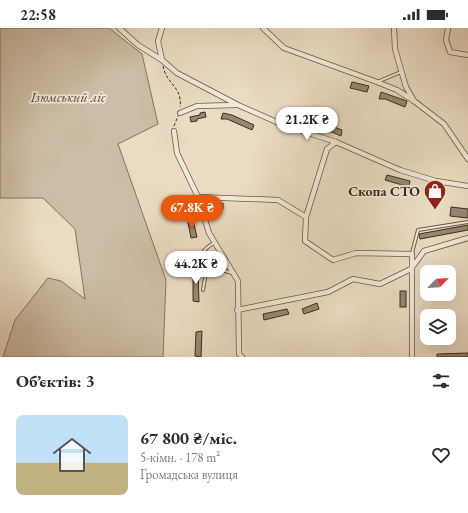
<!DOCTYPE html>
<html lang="uk">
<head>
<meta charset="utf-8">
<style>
  :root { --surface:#fff; --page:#f7f7f7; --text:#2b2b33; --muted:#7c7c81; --line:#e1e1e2; --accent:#ea580c }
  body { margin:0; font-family:"EB Garamond",serif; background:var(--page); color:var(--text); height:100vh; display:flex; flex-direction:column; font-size:15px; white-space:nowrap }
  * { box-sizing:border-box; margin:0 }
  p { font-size:13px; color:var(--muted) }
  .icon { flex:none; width:22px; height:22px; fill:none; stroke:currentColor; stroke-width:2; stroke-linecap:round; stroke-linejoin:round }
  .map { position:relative; height:329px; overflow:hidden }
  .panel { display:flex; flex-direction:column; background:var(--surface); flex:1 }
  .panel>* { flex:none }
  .needle { width:26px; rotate:66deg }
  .fabs { position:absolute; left:420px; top:237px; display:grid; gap:8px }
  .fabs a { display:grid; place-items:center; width:36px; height:36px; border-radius:8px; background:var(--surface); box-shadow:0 4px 16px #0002; font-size:20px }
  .price { position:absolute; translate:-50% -34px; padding:0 9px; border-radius:14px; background:#fff; color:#222; font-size:13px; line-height:26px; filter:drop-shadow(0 1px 2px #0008) }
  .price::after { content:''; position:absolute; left:50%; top:24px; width:12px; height:9px; margin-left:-6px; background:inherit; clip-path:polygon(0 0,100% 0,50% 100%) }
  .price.selected { background:var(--accent); color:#fff }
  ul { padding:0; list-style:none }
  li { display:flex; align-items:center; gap:12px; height:100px; padding:0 16px }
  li+li { border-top:1px solid var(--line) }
  li span { display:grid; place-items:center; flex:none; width:112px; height:80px; border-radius:8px; color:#555 }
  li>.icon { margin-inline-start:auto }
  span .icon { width:48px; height:48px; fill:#fffc; stroke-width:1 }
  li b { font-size:17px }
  h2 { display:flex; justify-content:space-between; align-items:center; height:48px; padding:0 16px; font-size:17px }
  .status { display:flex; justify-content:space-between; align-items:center; height:28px; padding:0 20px; background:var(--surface); direction:ltr }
  .status svg { height:11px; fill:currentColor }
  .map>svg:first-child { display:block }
</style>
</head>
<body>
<div class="status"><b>22:58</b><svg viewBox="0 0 49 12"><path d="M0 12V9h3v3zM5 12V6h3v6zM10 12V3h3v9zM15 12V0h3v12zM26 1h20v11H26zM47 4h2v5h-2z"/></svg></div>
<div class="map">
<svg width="468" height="329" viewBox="0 0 468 329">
  <rect width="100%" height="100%" fill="#eadbc2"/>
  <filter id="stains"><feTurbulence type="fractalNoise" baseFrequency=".005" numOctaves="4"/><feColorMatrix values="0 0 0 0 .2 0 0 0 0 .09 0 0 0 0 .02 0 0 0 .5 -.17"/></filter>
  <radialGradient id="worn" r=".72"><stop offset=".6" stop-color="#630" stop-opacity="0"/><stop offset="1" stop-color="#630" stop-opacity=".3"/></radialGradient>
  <polygon fill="#cdbda6" stroke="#857460" points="0,0 109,0 142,26 158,96 118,116 166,252 163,329 3,329 15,292 48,250 61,253 85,271 75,201 43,170 0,170"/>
  <g fill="#978772" stroke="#3d2c1b">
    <polygon points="352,54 369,58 367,64 350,60"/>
    <polygon points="381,64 407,73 405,79 385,71 379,71"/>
    <polygon points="205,84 206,89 197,91 197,93 191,94 190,89 200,87 200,85"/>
    <polygon points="223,85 232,87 254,97 252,102 227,91 221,91"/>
    <polygon points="305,87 320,93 318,99 303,93"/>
    <polygon points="329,97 342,102 341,108 327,102"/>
    <polygon points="387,147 410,153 409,159 385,152"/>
    <polygon points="223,175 223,181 209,185 207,180"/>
    <polygon points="451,179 468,181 468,190 450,188"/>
    <polygon points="193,192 197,209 191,210 188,194"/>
    <polygon points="468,197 468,202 420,211 419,206"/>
    <polygon points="193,240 198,240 199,274 193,273"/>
    <rect x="400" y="263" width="6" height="16"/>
    <polygon points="317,275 319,281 304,286 302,281"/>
    <polygon points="287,281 289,286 264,292 263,286"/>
    <polygon points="202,303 201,329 195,328 196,304"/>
    <polygon points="468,325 468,329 437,329 437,326"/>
  </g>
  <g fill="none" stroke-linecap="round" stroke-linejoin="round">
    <g stroke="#685845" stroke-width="4">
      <g id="service">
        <polyline points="377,54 401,44"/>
        <path d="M214,215C191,227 202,246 223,236L225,232"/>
        <polyline points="412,225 418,202 468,194"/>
        <polyline points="215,240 232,245"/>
        <polyline points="203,262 206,244 211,240"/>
      </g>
    </g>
    <g stroke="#685845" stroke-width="6">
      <g id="minor">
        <polyline points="119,0 138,17 162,32 177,45 238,77 281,96 336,114 400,142 436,153 468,158"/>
        <polyline points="263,0 284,20 377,54 397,62 414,73"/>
        <polyline points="394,0 395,21 406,59 414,73 444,96 468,131"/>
        <polyline points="448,0 446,12 450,24 468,27"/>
        <polyline points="162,32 158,13 162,0"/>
        <polyline points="180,85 197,78 237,77"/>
        <polyline points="174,103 177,125 198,169 209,205 238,253 239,326 242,329"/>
        <polyline points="336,114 327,121 306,189 305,213 333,232 356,225 412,226 412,329"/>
        <polyline points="198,169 278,172 306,189"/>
        <polyline points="237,282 328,264 353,251 380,256 411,241 424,223 468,210"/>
      </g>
    </g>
    <g stroke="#3d2c1b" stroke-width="1" stroke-dasharray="3 2" stroke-linecap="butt">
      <path d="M163,38C166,56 183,59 180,79"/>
      <polyline points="174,98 178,88"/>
    </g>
    <use href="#service" stroke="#f1e8d7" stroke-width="2"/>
    <use href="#minor" stroke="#f1e8d7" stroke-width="4.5"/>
  </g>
  <defs>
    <g id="shop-pin" transform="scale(1.15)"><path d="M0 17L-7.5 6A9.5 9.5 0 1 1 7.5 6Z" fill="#8f2418" stroke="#f1e8d7"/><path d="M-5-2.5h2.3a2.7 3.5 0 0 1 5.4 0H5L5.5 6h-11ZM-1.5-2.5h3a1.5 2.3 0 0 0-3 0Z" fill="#fff"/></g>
  </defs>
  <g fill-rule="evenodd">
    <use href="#shop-pin" x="435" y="163"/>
  </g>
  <g text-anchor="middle" stroke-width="3.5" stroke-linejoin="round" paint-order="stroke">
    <g font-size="14" font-style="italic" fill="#5a4937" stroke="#f1e8d7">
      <text x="68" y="74">Ізюмський ліс</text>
    </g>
    <g font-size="14" font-weight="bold" fill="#3d2c1b" stroke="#f1e8d7" text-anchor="end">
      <text x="420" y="168">Скопа СТО</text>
    </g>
  </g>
  <rect width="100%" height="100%" filter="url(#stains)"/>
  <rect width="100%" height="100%" fill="url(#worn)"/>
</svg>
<div class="fabs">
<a><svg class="needle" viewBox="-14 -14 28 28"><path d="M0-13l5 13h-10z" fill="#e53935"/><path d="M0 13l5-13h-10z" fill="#7c7c81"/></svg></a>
<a><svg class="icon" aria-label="layers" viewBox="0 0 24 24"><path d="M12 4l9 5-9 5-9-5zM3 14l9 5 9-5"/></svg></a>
</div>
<b class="price" style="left:307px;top:113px">21.2K ₴</b>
<b class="price selected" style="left:192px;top:201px">67.8K ₴</b>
<b class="price" style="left:196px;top:257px">44.2K ₴</b>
</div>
<section class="panel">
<h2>Об’єктів: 3<svg class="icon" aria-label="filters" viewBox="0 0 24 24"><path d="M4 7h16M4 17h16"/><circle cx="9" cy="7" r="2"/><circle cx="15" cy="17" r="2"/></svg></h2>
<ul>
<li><span style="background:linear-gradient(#bfe0f5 60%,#c2b280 0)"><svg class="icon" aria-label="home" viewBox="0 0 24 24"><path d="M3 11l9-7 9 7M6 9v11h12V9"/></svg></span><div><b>67 800 ₴/міс.</b><p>5-кімн. · 178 m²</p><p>Громадська вулиця</p></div><svg class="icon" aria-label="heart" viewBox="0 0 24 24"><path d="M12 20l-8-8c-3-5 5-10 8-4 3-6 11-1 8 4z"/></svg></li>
</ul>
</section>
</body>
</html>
